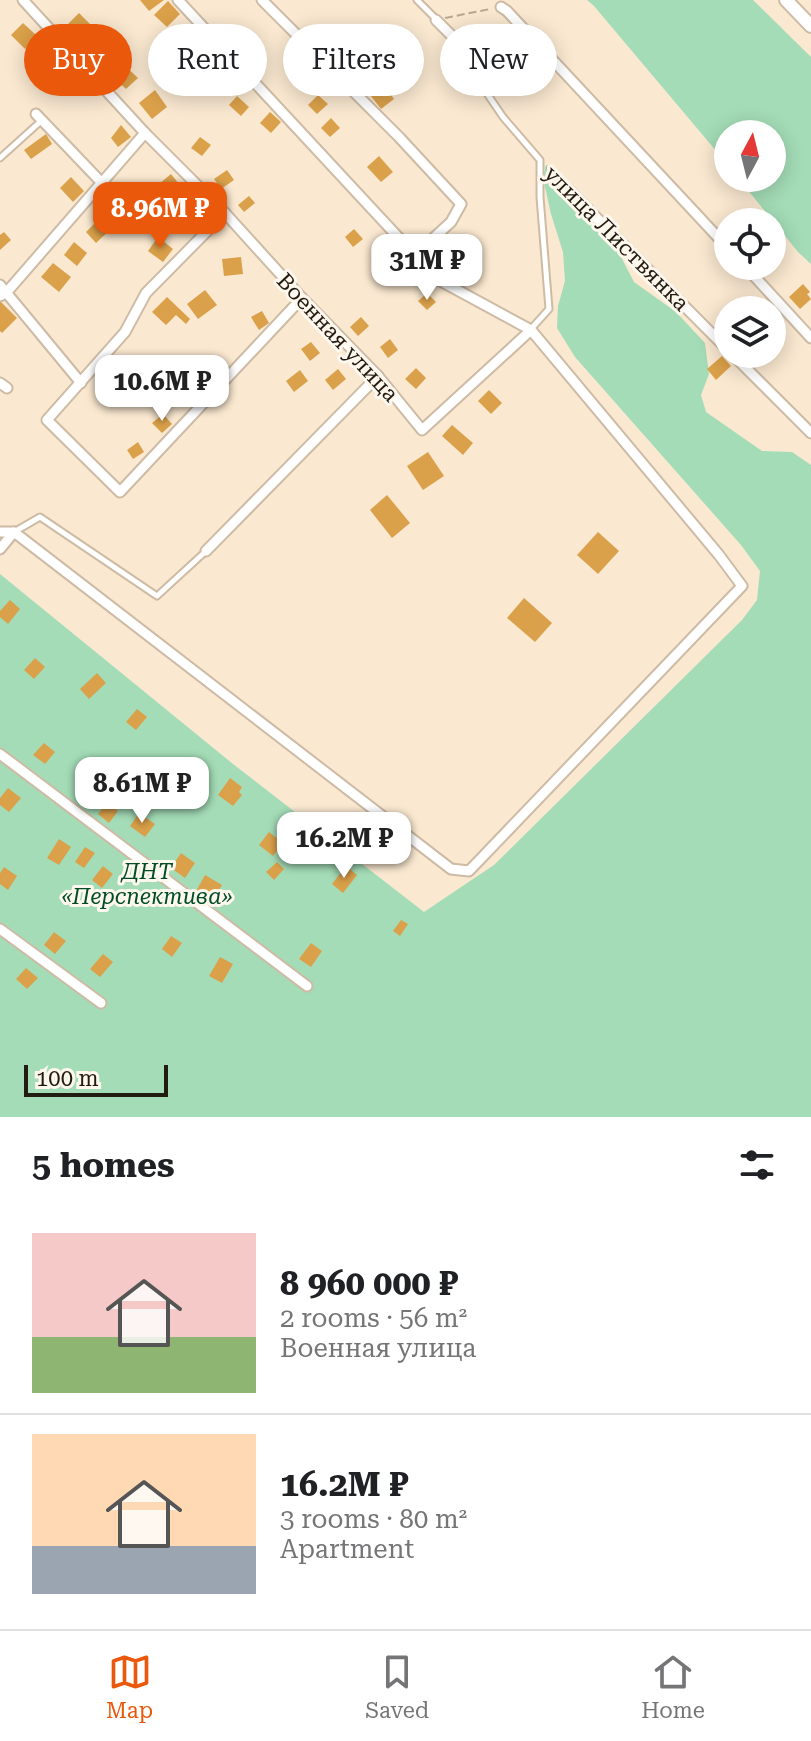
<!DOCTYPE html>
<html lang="en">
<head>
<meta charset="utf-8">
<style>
  :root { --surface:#fff; --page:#f2f2f2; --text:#202124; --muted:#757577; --line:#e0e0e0; --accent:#ea580c }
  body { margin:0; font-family:"Roboto Serif",serif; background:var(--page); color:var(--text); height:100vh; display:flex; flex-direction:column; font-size:30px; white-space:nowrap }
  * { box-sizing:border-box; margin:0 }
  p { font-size:26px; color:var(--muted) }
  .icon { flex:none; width:44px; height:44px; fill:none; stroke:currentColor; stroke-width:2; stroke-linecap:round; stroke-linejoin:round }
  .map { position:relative; height:1117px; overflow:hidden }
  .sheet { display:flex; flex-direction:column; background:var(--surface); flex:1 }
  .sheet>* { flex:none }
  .hud { position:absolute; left:24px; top:24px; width:764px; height:72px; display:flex; gap:16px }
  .needle { width:52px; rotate:7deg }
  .buttons { position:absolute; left:714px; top:120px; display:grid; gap:16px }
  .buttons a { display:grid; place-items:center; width:72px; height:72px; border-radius:50%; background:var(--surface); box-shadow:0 4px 20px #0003; font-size:40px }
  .scale { position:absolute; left:24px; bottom:20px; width:144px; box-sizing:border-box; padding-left:8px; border:4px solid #211b12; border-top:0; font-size:22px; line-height:28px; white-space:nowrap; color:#211b12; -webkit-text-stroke:6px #fef7ed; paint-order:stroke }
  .price { position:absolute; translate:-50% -68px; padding:0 18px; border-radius:16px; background:#fff; color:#222; font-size:26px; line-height:52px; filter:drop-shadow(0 2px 4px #0008) }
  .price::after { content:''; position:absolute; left:50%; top:48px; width:24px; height:18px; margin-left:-12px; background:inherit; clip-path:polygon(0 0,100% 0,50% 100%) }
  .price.on { background:var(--accent); color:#fff }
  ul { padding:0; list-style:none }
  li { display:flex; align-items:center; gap:24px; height:200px; padding:0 32px }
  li+li { border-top:2px solid var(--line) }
  li span { display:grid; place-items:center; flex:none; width:224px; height:160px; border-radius:0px; color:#555 }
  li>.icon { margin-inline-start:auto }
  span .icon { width:96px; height:96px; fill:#fffc; stroke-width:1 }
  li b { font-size:34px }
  h2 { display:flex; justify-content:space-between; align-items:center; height:96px; padding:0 32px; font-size:34px }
  .chip { padding:0 28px; border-radius:36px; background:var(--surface); box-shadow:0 4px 20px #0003; font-size:28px; line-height:72px }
  .chip.on { background:var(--accent); color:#fff }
  .tabs { display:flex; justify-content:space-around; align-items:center; height:112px; border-top:2px solid var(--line); background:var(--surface); font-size:22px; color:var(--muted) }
  .tabs a { display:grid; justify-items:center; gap:4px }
  .tabs .on { color:var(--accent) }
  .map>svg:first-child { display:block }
</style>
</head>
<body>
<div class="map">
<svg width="811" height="1117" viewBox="0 0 811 1117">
  <rect width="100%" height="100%" fill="#fae8d0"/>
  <g fill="#a4dcb7">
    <polygon points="587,0 753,0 811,57 811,264 798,252 738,178 772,178 772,134 728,134 728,165 594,6"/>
    <polygon points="546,165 553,166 620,255 634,282 676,312 705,343 709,374 701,395 706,412 762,451 792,452 811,465 811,1117 0,1117 0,574 233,764 424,912 494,865 742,620 757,600 760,571 741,545 575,357 557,328 558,306 565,281 563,252 551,214 543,178"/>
  </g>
  <g fill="#dba14a">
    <polygon points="140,0 164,0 149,11"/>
    <polygon points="168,1 180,14 167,27 154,15"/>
    <polygon points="79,13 90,24 79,36 67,25"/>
    <polygon points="23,23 37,36 25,49 11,35"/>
    <polygon points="102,38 115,52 103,64 89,49"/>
    <polygon points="38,46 49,58 37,68 26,56"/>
    <polygon points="189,50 200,59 191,69 180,59"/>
    <polygon points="120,61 138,78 126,89 109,73"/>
    <polygon points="66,66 77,78 67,87 56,76"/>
    <polygon points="231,69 241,80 226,93 216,83"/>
    <polygon points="378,77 394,99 381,109 364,87"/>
    <polygon points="155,90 167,107 152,119 139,103"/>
    <polygon points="318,95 328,104 317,114 308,105"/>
    <polygon points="237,96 249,107 241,116 229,105"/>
    <polygon points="270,112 281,122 271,133 260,123"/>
    <polygon points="331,118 340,128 330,137 321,128"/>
    <polygon points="121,125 131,137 118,147 111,138"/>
    <polygon points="46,134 52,144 31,159 24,150"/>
    <polygon points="200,137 211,145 202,156 191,148"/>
    <polygon points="379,156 393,172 381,182 367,167"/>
    <polygon points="227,170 234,180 221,189 214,179"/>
    <polygon points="171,174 179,184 162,199 153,189"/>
    <polygon points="71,177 84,191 73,202 60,188"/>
    <polygon points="122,185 134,195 123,208 111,198"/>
    <polygon points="249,196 255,203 244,212 238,205"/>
    <polygon points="176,208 187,220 178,227 167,216"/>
    <polygon points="101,217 112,228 96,243 86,232"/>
    <polygon points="354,229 363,239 353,247 345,237"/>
    <polygon points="4,232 11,240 0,250 0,235"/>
    <polygon points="158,237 173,249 163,262 148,251"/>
    <polygon points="74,242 87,253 77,266 64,255"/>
    <polygon points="241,257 243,274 224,276 222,259"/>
    <polygon points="53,263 71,277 59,292 41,277"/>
    <polygon points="803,284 810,292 807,294 811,299 800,309 789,297"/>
    <polygon points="205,290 217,305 198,319 187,304"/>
    <polygon points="427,293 436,302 427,310 418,301"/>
    <polygon points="167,297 190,319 186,324 176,315 166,325 152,312"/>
    <polygon points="0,301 17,318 2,333 0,331"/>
    <polygon points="262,311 269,323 259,330 251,317"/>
    <polygon points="361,317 369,326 358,336 350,327"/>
    <polygon points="390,339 398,350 388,358 380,347"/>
    <polygon points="311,342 320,353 310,361 301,349"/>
    <polygon points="722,356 731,366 716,380 707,369"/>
    <polygon points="416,368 426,378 416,389 405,379"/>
    <polygon points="338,369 346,379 333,390 325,380"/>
    <polygon points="300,370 308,381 294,392 286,381"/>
    <polygon points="489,390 502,403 491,414 478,401"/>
    <polygon points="163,414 172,424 162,433 152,423"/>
    <polygon points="452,425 473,443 463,455 442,436"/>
    <polygon points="138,442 144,452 133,459 127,450"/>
    <polygon points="428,452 444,476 423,490 407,466"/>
    <polygon points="387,495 410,523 392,538 370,510"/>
    <polygon points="598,532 619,551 598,574 577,555"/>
    <polygon points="524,598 552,623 535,642 507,618"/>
    <polygon points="10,600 20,609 8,624 0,617 0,611"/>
    <polygon points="35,658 45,667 34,679 24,670"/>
    <polygon points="97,673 106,683 89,699 80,689"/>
    <polygon points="137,709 147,717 136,730 126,722"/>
    <polygon points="44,743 55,752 45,764 33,755"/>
    <polygon points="230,778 242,787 239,792 242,795 233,806 218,795"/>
    <polygon points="86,783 101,797 91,808 76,794"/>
    <polygon points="8,788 21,798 9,812 0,805 0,798"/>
    <polygon points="107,802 118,811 109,823 98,814"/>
    <polygon points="139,813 155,824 145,837 130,826"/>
    <polygon points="269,832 283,843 273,856 259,845"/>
    <polygon points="59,839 71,847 59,865 47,858"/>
    <polygon points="85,847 95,853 84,868 75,862"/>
    <polygon points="181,853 195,863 185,878 171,868"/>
    <polygon points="277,862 284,869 274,880 266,872"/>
    <polygon points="103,866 113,874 102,888 92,880"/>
    <polygon points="346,866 357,875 343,893 332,884"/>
    <polygon points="4,867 17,876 8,890 0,884 0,873"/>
    <polygon points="205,875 222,885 212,903 195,893"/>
    <polygon points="401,920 408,924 400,936 393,931"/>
    <polygon points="54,932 66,941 55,954 44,945"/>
    <polygon points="171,936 182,943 172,957 162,949"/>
    <polygon points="311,943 322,951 311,967 299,959"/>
    <polygon points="103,954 113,962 100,977 90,969"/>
    <polygon points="220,957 233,964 222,983 209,976"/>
    <polygon points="26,968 38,978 27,989 16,979"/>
  </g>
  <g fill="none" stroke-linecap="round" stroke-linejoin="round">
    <g stroke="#cdbba5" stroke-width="9">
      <g id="lane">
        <polyline points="417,0 436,19"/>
        <polyline points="471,70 503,117 540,160 540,197 549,309 531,329"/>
        <polyline points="0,158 41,121"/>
        <polyline points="14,532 40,517 157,596 205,552"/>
      </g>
    </g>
    <g stroke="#cdbba5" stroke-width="13">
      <g id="street">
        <polyline points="23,0 145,133 225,213 302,298 378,376 422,430 531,330"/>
        <polyline points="262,0 399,137 461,204 451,222 415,255"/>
        <polyline points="501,7 507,11 728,248"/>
        <polyline points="436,20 454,38 470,69"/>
        <polyline points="36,114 102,183"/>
        <polyline points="568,189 728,350"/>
        <polyline points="225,213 146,293 125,332 47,420 120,492 302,298"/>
        <polyline points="745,266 811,338"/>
        <polyline points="0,285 81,383"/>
        <polyline points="0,296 6,293 145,133"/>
        <polyline points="732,354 811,433"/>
        <polyline points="0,383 7,388"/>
        <polyline points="0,532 14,532 451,869 469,871 742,586 719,555 531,330 437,279 178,0"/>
        <polyline points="0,549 14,532"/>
        <polyline points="206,551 378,376"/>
        <polyline points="0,754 307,986"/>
        <polyline points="0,929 101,1003"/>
      </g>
    </g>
    <g stroke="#cdbba5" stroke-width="16">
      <polyline id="secondary" points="786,0 811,26"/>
    </g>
    <g stroke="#b7a995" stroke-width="2" stroke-dasharray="8 4" stroke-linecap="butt">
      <polyline points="445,18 490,9"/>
      <polyline points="546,167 562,182"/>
    </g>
    <use href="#lane" stroke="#fff" stroke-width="5"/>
    <use href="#street" stroke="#fff" stroke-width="9"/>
    <use href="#secondary" stroke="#fff" stroke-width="12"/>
  </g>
  <g text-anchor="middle" stroke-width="6" stroke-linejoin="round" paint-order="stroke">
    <g font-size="22" fill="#211b12" stroke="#fef7ed">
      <text transform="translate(617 238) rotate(45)" y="8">улица Листвянка</text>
      <text transform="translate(338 337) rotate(47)" y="8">Военная улица</text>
    </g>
    <g font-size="22" font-style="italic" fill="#004d28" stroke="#fef7ed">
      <text x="147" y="879">ДНТ<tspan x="147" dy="25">«Перспектива»</tspan></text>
    </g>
  </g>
</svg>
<div class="buttons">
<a><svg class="needle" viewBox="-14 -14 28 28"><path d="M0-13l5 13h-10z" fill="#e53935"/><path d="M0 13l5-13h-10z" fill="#757577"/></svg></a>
<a><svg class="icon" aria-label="locate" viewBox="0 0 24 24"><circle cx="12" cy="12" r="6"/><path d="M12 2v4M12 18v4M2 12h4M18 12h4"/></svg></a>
<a><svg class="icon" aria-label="layers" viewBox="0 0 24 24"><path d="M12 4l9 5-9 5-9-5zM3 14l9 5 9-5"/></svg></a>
</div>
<div class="scale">100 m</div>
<b class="price on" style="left:160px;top:250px">8.96M ₽</b>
<b class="price" style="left:427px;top:302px">31M ₽</b>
<b class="price" style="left:162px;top:423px">10.6M ₽</b>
<b class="price" style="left:142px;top:825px">8.61M ₽</b>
<b class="price" style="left:344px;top:880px">16.2M ₽</b>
<div class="hud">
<a class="chip on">Buy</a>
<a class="chip">Rent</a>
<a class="chip">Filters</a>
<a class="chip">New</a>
</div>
</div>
<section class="sheet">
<h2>5 homes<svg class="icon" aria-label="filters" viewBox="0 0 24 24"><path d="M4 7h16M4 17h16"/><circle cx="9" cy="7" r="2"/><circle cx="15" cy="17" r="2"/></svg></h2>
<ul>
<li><span style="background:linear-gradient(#f6c9c9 65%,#8fb573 0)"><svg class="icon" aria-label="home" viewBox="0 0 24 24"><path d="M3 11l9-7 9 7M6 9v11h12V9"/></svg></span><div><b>8 960 000 ₽</b><p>2 rooms · 56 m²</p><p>Военная улица</p></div></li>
<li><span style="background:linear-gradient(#ffd9b3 70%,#9aa5b1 0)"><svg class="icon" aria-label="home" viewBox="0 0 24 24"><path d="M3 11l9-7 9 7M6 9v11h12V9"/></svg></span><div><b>16.2M ₽</b><p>3 rooms · 80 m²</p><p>Apartment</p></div></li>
</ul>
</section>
<nav class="tabs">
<a class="on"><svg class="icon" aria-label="map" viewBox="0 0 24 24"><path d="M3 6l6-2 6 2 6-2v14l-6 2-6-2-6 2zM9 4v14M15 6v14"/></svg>Map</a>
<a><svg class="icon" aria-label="saved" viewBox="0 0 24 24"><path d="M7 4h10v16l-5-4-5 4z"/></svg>Saved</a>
<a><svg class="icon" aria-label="home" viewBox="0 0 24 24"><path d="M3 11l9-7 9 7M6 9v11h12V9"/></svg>Home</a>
</nav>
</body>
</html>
